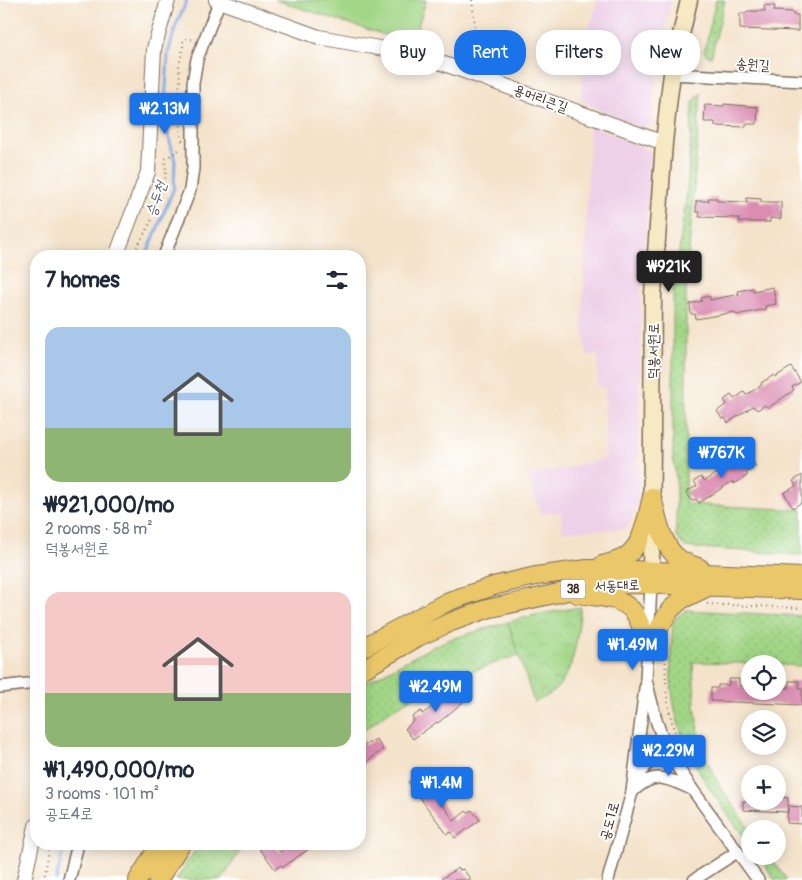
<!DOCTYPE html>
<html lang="en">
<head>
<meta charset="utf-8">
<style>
  :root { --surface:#fff; --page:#f2f2f3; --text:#1f2937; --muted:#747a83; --accent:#1a73e8 }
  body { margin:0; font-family:Pangolin,"Poor Story",sans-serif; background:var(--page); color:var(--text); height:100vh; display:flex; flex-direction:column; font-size:19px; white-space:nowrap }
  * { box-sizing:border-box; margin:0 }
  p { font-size:16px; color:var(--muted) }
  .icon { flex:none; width:28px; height:28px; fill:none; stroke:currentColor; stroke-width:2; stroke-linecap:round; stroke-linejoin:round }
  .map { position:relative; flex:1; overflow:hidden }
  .details { position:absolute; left:30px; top:250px; width:336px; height:600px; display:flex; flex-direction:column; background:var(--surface); border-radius:20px; box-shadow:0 2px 12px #0003 }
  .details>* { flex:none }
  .guide { position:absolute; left:381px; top:30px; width:345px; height:45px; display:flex; gap:10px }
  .fabs { position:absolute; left:741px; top:655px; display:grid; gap:10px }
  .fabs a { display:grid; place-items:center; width:45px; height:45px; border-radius:50%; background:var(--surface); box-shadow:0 2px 12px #0003; font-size:25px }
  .price { position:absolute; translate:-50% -42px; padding:0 11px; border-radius:5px; background:var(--accent); color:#fff; font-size:16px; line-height:32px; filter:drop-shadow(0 1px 2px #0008) }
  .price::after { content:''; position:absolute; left:50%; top:30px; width:15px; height:11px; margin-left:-8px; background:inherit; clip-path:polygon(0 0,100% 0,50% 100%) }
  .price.on { background:#222; color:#fff }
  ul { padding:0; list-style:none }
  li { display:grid; align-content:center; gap:10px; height:265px; padding:0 15px }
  li span { display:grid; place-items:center; height:155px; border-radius:15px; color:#555 }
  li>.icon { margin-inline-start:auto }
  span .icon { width:90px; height:90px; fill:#fffc; stroke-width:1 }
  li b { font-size:21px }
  h2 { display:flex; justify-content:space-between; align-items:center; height:60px; padding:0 15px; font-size:21px }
  .pill { padding:0 18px; border-radius:20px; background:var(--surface); box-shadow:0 2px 12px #0003; font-size:18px; line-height:45px }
  .pill.on { background:var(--accent); color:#fff }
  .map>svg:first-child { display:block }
</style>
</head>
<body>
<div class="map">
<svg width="802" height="880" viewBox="0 0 802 880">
  <defs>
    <pattern id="grass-dots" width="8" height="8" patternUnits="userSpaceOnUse" patternTransform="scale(1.25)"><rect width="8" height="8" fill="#a2d686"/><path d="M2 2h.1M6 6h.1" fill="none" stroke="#8cb873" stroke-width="1.8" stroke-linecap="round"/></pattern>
    <pattern id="park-crowns" width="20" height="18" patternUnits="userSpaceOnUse" patternTransform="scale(1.25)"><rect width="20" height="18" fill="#a2d686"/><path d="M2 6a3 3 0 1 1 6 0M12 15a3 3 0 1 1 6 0" fill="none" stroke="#8cb873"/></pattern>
  </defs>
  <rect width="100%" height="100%" fill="#fff"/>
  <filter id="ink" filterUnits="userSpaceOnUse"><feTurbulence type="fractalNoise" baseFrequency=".02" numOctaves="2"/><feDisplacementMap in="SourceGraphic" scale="10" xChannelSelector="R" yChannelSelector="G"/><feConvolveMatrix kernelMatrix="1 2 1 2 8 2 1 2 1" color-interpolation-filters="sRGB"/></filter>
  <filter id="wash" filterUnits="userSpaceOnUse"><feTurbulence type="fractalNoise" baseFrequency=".0096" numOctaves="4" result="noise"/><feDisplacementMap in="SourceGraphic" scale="20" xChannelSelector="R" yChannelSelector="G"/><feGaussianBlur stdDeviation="1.12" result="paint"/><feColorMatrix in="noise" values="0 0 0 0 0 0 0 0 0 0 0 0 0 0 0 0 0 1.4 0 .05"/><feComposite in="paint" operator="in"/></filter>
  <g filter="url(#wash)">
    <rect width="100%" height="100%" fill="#f4e3cb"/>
    <g fill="#eed0e8">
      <polygon points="598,0 671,0 659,61 651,122 647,127 640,128 581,101 583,46"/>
      <polygon points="590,125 642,147 650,152 651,158 641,296 638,503 626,529 562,531 561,513 541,513 527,476 605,459 605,387 597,387 598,356 587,355 582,322"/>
    </g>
    <g fill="url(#grass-dots)" stroke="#6e8052">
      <polygon points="716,0 725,0 711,58 704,52"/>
      <polygon points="701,93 686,292 686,504 802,510 802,555 685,547 676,537 676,479 673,456 673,295 687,191 693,102"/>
      <path d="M686,610L802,616V666L778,665V664L693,662L695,706L702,750L718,783L750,830V845C711,791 674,748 671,678C670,659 672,639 673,620Z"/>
      <path d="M508,622L519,655C478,669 435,683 398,706C385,714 373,724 360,733V686L428,649L448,640Z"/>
      <polygon points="199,844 244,844 222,880 176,880"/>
      <polygon points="758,856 769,856 787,880 775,880"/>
    </g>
    <path fill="url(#park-crowns)" stroke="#6e8052" d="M581,607C577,635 576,671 554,691C549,696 541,699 534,702L508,622L539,614Z"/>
    <polygon fill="#a2d686" stroke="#6e8052" points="275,0 426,0 413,44"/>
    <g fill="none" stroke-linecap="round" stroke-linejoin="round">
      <g stroke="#7ba9e5" stroke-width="3">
        <polyline points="146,256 174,188 175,161 165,122 166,88 168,54 176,25 187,0"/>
        <polyline points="56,880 65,844"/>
      </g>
    </g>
    <g id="blocks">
      <g fill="#da8cb2">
        <polygon points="764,5 775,6 774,11 793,12 793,15 798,15 798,31 740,29 740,13 747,13 747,11 765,11"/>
        <polygon points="724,104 758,107 757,124 746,124 746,127 715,126 715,122 704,122 705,105 724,106"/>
        <polygon points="708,198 717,198 717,201 747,202 746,198 761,199 761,202 781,202 781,219 770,218 770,222 739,222 739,218 699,217 700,212 696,212 696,201 709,201"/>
        <polygon points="773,287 776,304 765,306 766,309 736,315 735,312 696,319 695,314 691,314 690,304 702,301 701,298 710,296 710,300 739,294 738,291 753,288 753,291"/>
        <polygon points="791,367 801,382 792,387 794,390 768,408 765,405 757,410 753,406 728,423 725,418 722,419 717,411 727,404 724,400 731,395 734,399 744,392 746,395 762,385 761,383 774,375 775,377"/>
        <polygon points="747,454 756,466 746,473 748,475 734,484 733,481 699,503 696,499 692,501 686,492 697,486 694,481 701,477 705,481 728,466 724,462 732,458 735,462"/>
        <polygon points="802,475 802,502 793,508 784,493 796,486 793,481"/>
        <polygon points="729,679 739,679 739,686 750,686 750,691 778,691 778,687 789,688 789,681 799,681 799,688 802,688 802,705 711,701 711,688 718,688 718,685 729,685"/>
        <polygon points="462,688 469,697 438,723 437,722 413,739 405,729 414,720 412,717 421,711 422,714 442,700 440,697 448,691 451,694"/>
        <polygon points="360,739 365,745 376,739 383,749 360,767"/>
        <polygon points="419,775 431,788 434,785 441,795 438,798 454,821 466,811 468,813 472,810 480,820 455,838 451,832 447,834 408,782"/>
        <polygon points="778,797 788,798 788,812 743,810 743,801 778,801"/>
        <polygon points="788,806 802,807 802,824 787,823"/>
        <polygon points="256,844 273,844 280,852 294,844 316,844 283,867 281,865 275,869"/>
        <polygon points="458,868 460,870 463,869 471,880 440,880"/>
      </g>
    </g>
  </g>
  <g filter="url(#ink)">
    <use href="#blocks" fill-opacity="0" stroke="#7c6b5b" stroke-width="1"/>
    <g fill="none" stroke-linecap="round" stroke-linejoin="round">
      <g stroke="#7c6b5b" stroke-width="14">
        <g id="minor">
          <polyline points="672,74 802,81"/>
          <polyline points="164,256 190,190 193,168 193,83 197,59 220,0"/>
          <polyline points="651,585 646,680 656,720 667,751 692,789 758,880"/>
          <polyline points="0,687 36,683"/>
          <path d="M637,780C644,765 653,758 667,751"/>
          <path d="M632,792C655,770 666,778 692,789"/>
          <polyline points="69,880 78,844"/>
          <polyline points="608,880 632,792 645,688"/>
          <polyline points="694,880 737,852"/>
        </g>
      </g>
      <g stroke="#7c6b5b" stroke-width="16">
        <g id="tertiary">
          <polyline points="216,0 319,37 422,56 664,143"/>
          <polyline points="116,256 148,172 154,49 168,0"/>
          <polyline points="24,880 36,826"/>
        </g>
      </g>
      <g stroke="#7c6b5b" stroke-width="19">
        <polyline id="secondary" points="651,582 653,294 664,143 669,97 672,74 689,0"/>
      </g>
      <g stroke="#7c6b5b" stroke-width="20">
        <g id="primary">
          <path d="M652,498C658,518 661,545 678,558C684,563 693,565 700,568"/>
          <path d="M602,565C608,563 615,562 621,559C644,548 646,519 652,497"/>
          <path d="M577,594C595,597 624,596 635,614C642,624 644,637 647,648"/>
          <polyline points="647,648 670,610 681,600 706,588"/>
          <polyline points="360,649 449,601 497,585 536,576 587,569 634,570 802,577"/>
          <polyline points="360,671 418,637 451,622 487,609 590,586 634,584 802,590"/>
          <polyline points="138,880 160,844"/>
          <polyline points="158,880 181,844"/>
        </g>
      </g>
      <g stroke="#7c6b5b" stroke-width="2" stroke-dasharray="1 4" stroke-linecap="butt">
        <polyline points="472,0 476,34 485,61 485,66"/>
        <polyline points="182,141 180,128 180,109 178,98 180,81 179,65 183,49 183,42 186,38 194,40"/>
        <polyline points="132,256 151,222 157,198 165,181 166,172 165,159 182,148"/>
        <polyline points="707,604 802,608"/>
        <path d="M667,642C663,683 667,725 688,761"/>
        <polyline points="44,880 50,844"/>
      </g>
      <use href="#minor" stroke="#fff" stroke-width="11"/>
      <use href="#tertiary" stroke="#fff" stroke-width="14"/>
      <use href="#secondary" stroke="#f7e9c3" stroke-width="16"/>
      <use href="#primary" stroke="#eac769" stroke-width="18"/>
    </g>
  </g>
  <g text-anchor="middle" stroke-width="4" stroke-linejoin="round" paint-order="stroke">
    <rect fill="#fff" stroke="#766a62" stroke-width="1" x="560.5" y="579.5" width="25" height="19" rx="4"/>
    <g font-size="12" font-weight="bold" fill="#3b2a1e">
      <text x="573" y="593">38</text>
    </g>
    <g font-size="14" fill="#3b2a1e" stroke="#fff">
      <text transform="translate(753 64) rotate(3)" y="5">송원길</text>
      <text transform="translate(541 98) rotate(20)" y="5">용머리큰길</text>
      <text transform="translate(653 351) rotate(-89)" y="5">덕봉서원로</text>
      <text transform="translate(617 585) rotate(-2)" y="5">서동대로</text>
      <text transform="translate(609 821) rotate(-74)" y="5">공도1로</text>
    </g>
    <g font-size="15" font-style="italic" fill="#555d6e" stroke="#fff">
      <text transform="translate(156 199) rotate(-71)" y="5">승두천</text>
    </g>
  </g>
</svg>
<div class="fabs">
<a><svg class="icon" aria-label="locate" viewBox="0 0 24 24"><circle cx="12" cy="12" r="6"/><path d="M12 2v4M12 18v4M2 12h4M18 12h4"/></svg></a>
<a><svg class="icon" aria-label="layers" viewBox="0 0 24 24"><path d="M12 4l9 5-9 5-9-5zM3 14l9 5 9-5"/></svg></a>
<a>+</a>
<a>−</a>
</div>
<b class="price" style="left:165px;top:135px">₩2.13M</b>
<b class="price on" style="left:669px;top:293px">₩921K</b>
<b class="price" style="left:722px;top:479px">₩767K</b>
<b class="price" style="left:633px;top:671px">₩1.49M</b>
<b class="price" style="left:436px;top:713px">₩2.49M</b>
<b class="price" style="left:669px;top:777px">₩2.29M</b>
<b class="price" style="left:442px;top:809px">₩1.4M</b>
<div class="guide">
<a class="pill">Buy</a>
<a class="pill on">Rent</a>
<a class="pill">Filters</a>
<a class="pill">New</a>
</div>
<section class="details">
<h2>7 homes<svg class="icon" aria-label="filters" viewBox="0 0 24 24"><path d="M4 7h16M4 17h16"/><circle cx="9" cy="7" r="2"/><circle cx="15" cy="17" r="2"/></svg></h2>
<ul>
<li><span style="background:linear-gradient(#a9c7e8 65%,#8fb573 0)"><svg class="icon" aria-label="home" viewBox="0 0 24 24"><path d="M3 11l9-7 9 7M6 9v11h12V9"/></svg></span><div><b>₩921,000/mo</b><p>2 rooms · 58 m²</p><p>덕봉서원로</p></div></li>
<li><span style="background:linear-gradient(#f6c9c9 65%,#8fb573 0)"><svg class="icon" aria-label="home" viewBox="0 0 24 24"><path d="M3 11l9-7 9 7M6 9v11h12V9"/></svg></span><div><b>₩1,490,000/mo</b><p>3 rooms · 101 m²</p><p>공도4로</p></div></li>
</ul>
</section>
</div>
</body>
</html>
